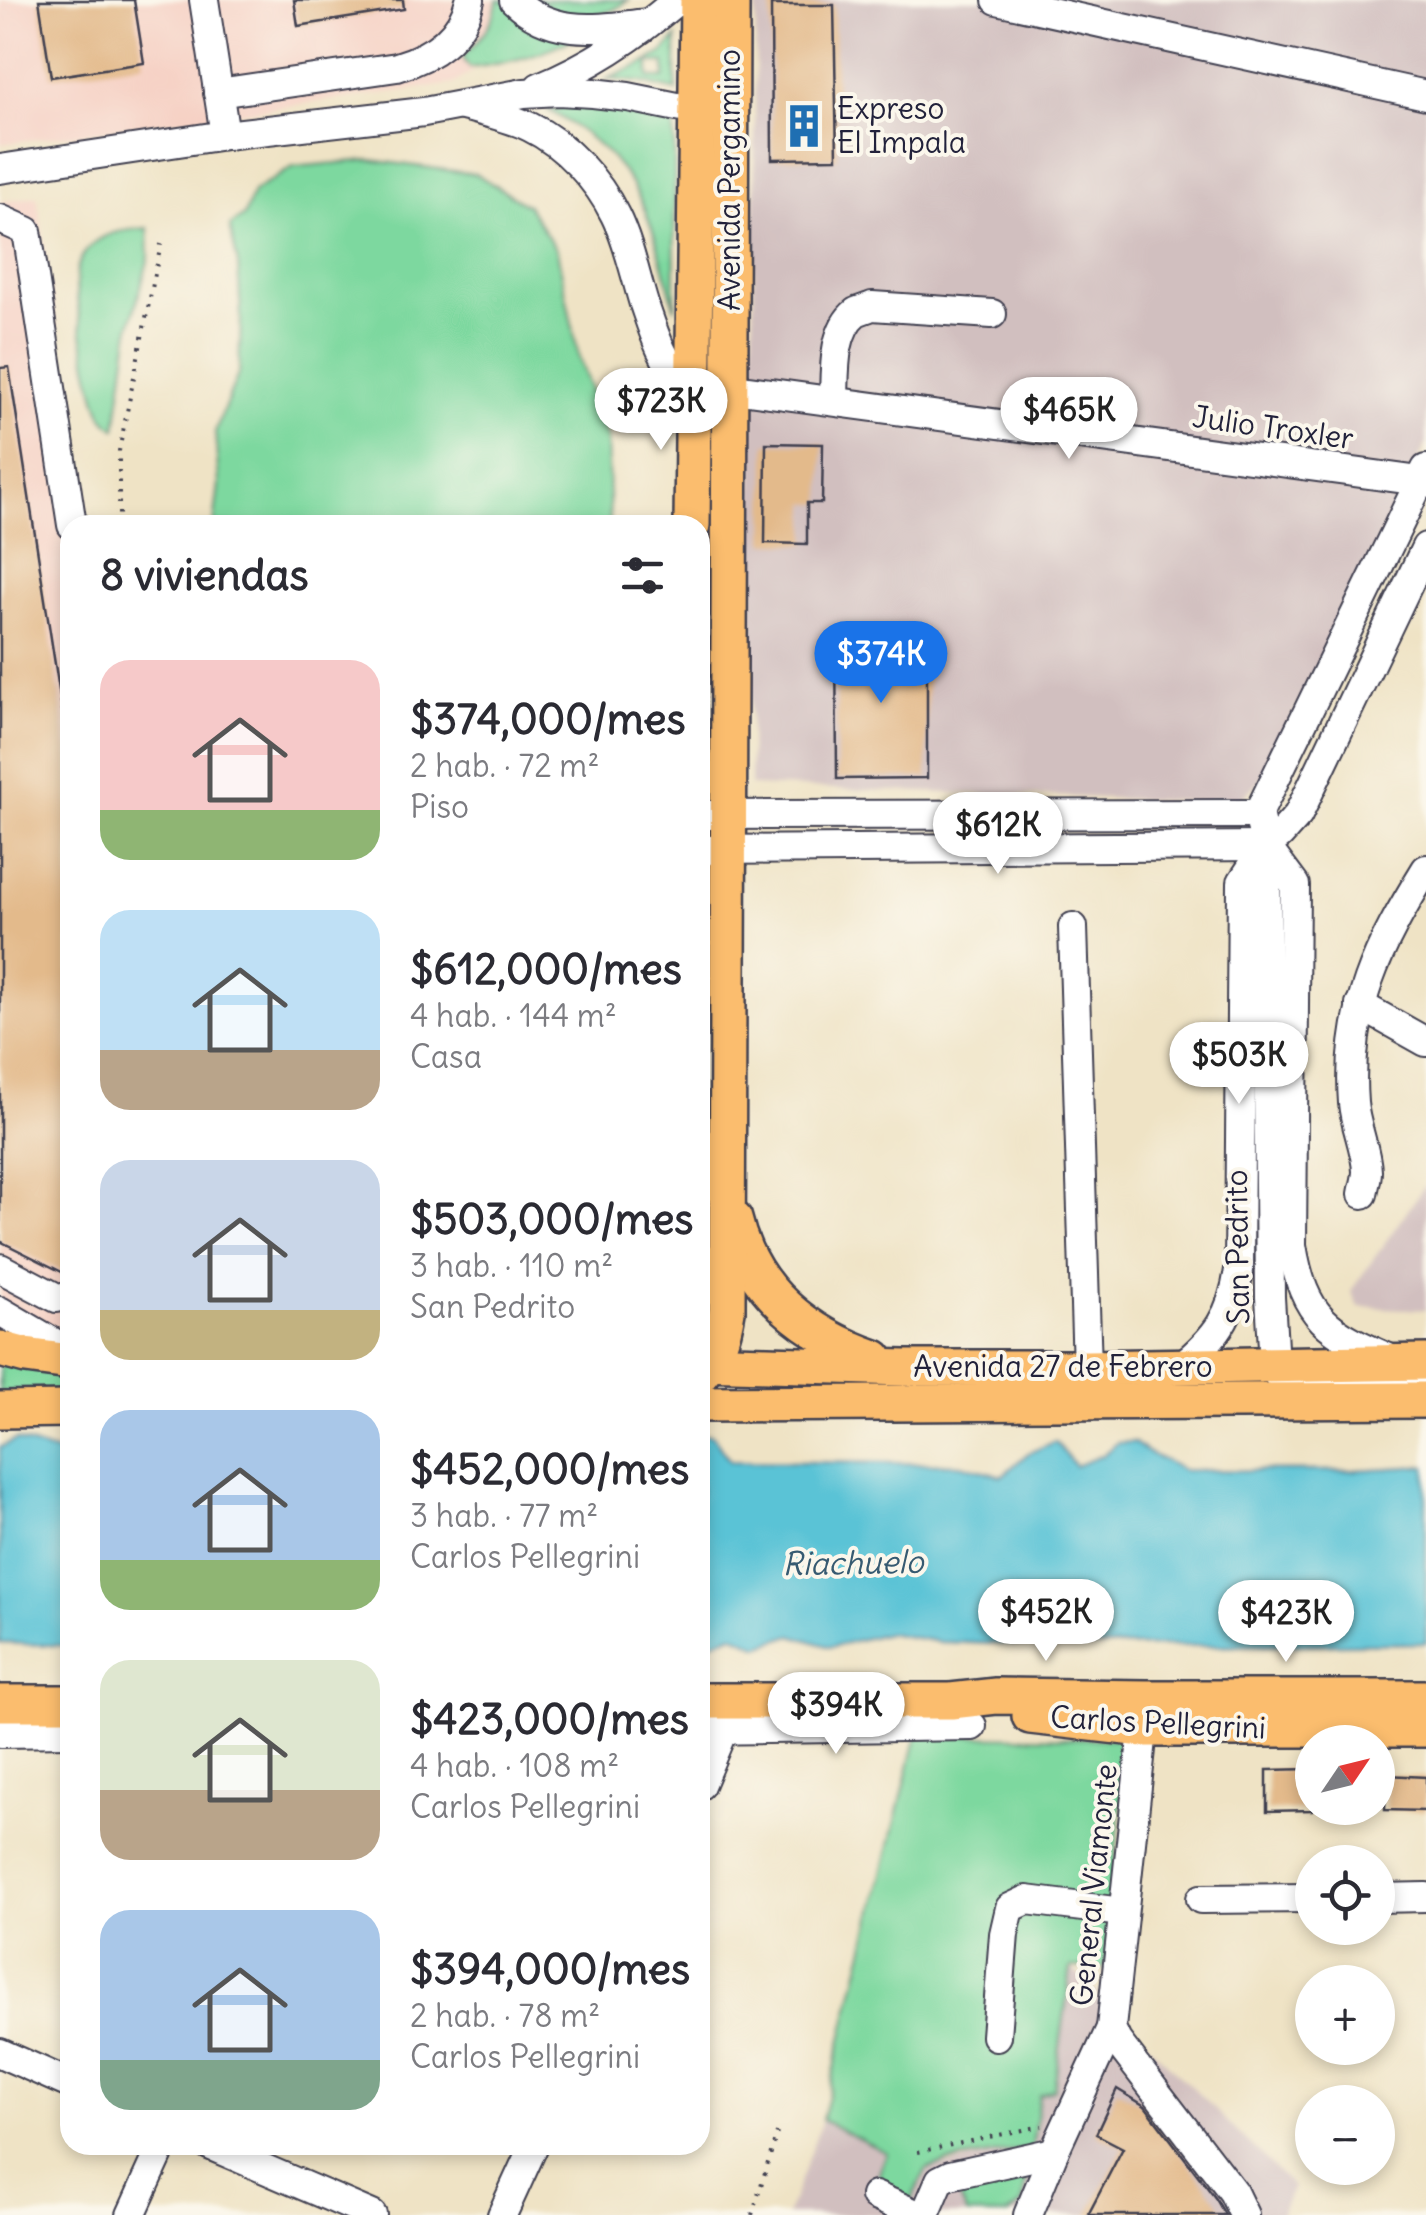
<!DOCTYPE html>
<html lang="es">
<head>
<meta charset="utf-8">
<style>
  :root { --surface:#fff; --page:#f2f2f3; --text:#2b2b33; --muted:#7c7c81; --accent:#1a73e8 }
  body { margin:0; font-family:Delius,sans-serif; background:var(--page); color:var(--text); height:100vh; display:flex; flex-direction:column; font-size:38px; white-space:nowrap }
  * { box-sizing:border-box; margin:0 }
  p { font-size:32px; color:var(--muted) }
  .icon { flex:none; width:55px; height:55px; fill:none; stroke:currentColor; stroke-width:2; stroke-linecap:round; stroke-linejoin:round }
  .map { position:relative; flex:1; overflow:hidden }
  .sheet { position:absolute; left:60px; top:515px; width:650px; height:1640px; display:flex; flex-direction:column; background:var(--surface); border-radius:30px; box-shadow:0 5px 15px #0003 }
  .sheet>* { flex:none }
  .needle { width:65px; rotate:55deg }
  .controls { position:absolute; left:1295px; top:1725px; display:grid; gap:20px }
  .controls a { display:grid; place-items:center; width:100px; height:100px; border-radius:50%; background:var(--surface); box-shadow:0 5px 15px #0003; font-size:50px }
  .price { position:absolute; translate:-50% -85px; padding:0 22px; border-radius:35px; background:#fff; color:#222; font-size:32px; line-height:65px; filter:drop-shadow(0 2px 5px #0008) }
  .price::after { content:''; position:absolute; left:50%; top:60px; width:30px; height:22px; margin-left:-15px; background:inherit; clip-path:polygon(0 0,100% 0,50% 100%) }
  .price.selected { background:var(--accent); color:#fff }
  ul { padding:0; list-style:none }
  li { display:flex; align-items:center; gap:30px; height:250px; padding:0 40px }
  li span { display:grid; place-items:center; flex:none; width:280px; height:200px; border-radius:30px; color:#555 }
  li>.icon { margin-inline-start:auto }
  span .icon { width:120px; height:120px; fill:#fffc; stroke-width:1 }
  li b { font-size:42px }
  h2 { display:flex; justify-content:space-between; align-items:center; height:120px; padding:0 40px; font-size:42px }
  .map>svg:first-child { display:block }
</style>
</head>
<body>
<div class="map">
<svg width="1426" height="2215" viewBox="0 0 1426 2215">
  <rect width="100%" height="100%" fill="#fbf7ec"/>
  <filter id="ink" filterUnits="userSpaceOnUse"><feTurbulence type="fractalNoise" baseFrequency=".01" numOctaves="2"/><feDisplacementMap in="SourceGraphic" scale="20" xChannelSelector="R" yChannelSelector="G"/><feConvolveMatrix kernelMatrix="1 2 1 2 8 2 1 2 1" color-interpolation-filters="sRGB"/></filter>
  <filter id="wash" filterUnits="userSpaceOnUse"><feTurbulence type="fractalNoise" baseFrequency=".0048" numOctaves="4" result="noise"/><feDisplacementMap in="SourceGraphic" scale="40" xChannelSelector="R" yChannelSelector="G"/><feGaussianBlur stdDeviation="2.25" result="paint"/><feColorMatrix in="noise" values="0 0 0 0 0 0 0 0 0 0 0 0 0 0 0 0 0 1.4 0 .05"/><feComposite in="paint" operator="in"/></filter>
  <g filter="url(#wash)">
    <rect width="100%" height="100%" fill="#efe3c5"/>
    <g fill="#f6d1c5">
      <polygon points="0,0 523,0 485,62 454,84 0,144"/>
      <polygon points="37,196 87,525 70,525 70,1329 0,1319 0,202"/>
    </g>
    <g fill="#d1bfbf">
      <polygon points="756,0 1426,0 1426,444 1261,779 1241,799 1214,802 750,786"/>
      <polygon points="1426,1184 1426,1310 1359,1307 1351,1291"/>
      <polygon points="1071,1968 1293,2187 1280,2215 787,2215 822,2120 927,2169 1031,2148 1039,2094 1054,2089"/>
    </g>
    <g fill="#7dd89f" stroke="#507d6d" stroke-width="2.5">
      <path d="M497,0H502L580,35C544,54 510,63 470,68L465,62L463,56C480,39 495,24 497,0Z"/>
      <path d="M536,0H628C611,16 579,21 558,12C550,9 543,4 536,0Z"/>
      <polygon points="676,38 676,91 640,82 608,79 649,61 649,78 665,78 665,63 651,63 651,59 663,52"/>
      <path d="M582,104L674,112L675,309C663,266 652,212 626,176C606,147 578,127 548,110Z"/>
      <polygon points="370,160 476,174 528,206 557,251 579,358 607,436 610,525 214,525 219,484 215,432 239,372 241,316 238,265 230,226 244,216 253,192 293,167"/>
      <path d="M148,228L149,257L130,327L116,428C110,425 108,423 104,418C92,399 70,285 78,266C90,234 118,230 148,228Z"/>
      <polygon points="0,1359 70,1369 70,1393 0,1393"/>
      <polygon points="917,1735 1127,1739 1105,1968 1071,1968 1054,2089 1039,2095 1032,2148 948,2162 927,2169 909,2203 877,2179 887,2153 822,2120"/>
      <polygon points="1028,2169 1022,2204 1009,2215 967,2214 959,2195 970,2180"/>
    </g>
    <g fill="#5ac3d6" stroke="#3e7288" stroke-width="2.5">
      <polygon points="700,1434 712,1435 730,1461 961,1464 1002,1476 1027,1454 1055,1441 1075,1466 1101,1456 1117,1443 1134,1442 1145,1451 1183,1470 1338,1471 1426,1466 1426,1643 1091,1647 939,1642 887,1633 830,1647 792,1635 759,1646 733,1634 700,1647"/>
      <polygon points="16,1440 70,1457 70,1646 0,1643 0,1447"/>
    </g>
    <g id="blocks">
      <g fill="#e3ba8b">
        <polygon points="39,0 134,0 144,63 51,77"/>
        <polygon points="294,0 403,0 404,9 298,26"/>
        <polygon points="771,5 834,5 837,158 772,159"/>
        <polygon points="9,367 70,761 70,1276 0,1241 0,368"/>
        <polygon points="766,443 823,444 822,503 807,503 807,544 765,543"/>
        <polygon points="836,631 927,636 927,778 837,779"/>
        <polygon points="1312,1769 1312,1810 1267,1811 1267,1770"/>
        <polygon points="1386,1775 1426,1777 1426,1811 1385,1810"/>
        <polygon points="1117,2089 1145,2106 1216,2199 1225,2215 1088,2215 1123,2148 1096,2134"/>
      </g>
    </g>
  </g>
  <g filter="url(#ink)">
    <use href="#blocks" fill-opacity="0" stroke="#413f50" stroke-width="2.5"/>
    <g fill="none" stroke-linecap="round" stroke-linejoin="round">
      <g stroke="#413f50" stroke-width="32">
        <g id="minor">
          <polyline points="204,0 225,135"/>
          <path d="M514,0C553,38 599,28 648,23"/>
          <polyline points="997,0 1426,95"/>
          <path d="M539,87C590,66 636,36 677,0"/>
          <path d="M218,93L397,67C432,57 462,37 470,0"/>
          <path d="M463,106C485,112 509,117 530,127C565,144 598,180 615,215C629,243 635,275 644,304C653,330 662,361 682,381L1420,481L1426,484"/>
          <polyline points="0,169 225,135 424,112 524,93 559,91 593,93 628,97 697,111"/>
          <polyline points="0,219 27,231 72,525"/>
          <path d="M834,400C835,373 832,331 856,312C858,311 870,307 872,306L992,314"/>
          <polyline points="1426,469 1258,814 1266,846 1270,1297 1274,1365 1278,1375 1287,1382 1426,1382"/>
          <polyline points="700,815 1258,814"/>
          <path d="M1266,846L1295,885L1292,1245C1304,1319 1328,1332 1393,1360"/>
          <polyline points="700,850 1266,846"/>
          <polyline points="1073,927 1087,1368"/>
          <polyline points="1360,1005 1426,1042"/>
          <path d="M1363,1194C1364,1187 1367,1179 1367,1171C1366,1148 1355,1126 1353,1103C1346,1009 1378,947 1426,869"/>
          <polyline points="0,1268 57,1298"/>
          <polyline points="0,1311 70,1352"/>
          <path d="M1180,1367C1216,1338 1232,1316 1239,1270L1242,882L1266,846L1280,835L1298,815L1426,547"/>
          <polyline points="1145,1712 1111,2028 1117,2041 1233,2192 1244,2215"/>
          <polyline points="700,1730 972,1726"/>
          <polyline points="0,1733 70,1732"/>
          <polyline points="700,1785 723,1730 726,1712"/>
          <polyline points="1378,1898 1426,1897"/>
          <polyline points="1201,1899 1312,1898"/>
          <polyline points="996,2036 1004,1934 1010,1908 1027,1900 1122,1912"/>
          <polyline points="0,2053 70,2084"/>
          <polyline points="209,2145 372,2215"/>
          <polyline points="875,2196 918,2215"/>
          <polyline points="131,2215 163,2145"/>
          <polyline points="502,2215 534,2145"/>
          <polyline points="925,2215 940,2180 950,2175 1054,2152 1111,2028"/>
          <polyline points="1028,2215 1054,2152"/>
        </g>
      </g>
      <g stroke="#413f50" stroke-width="40">
        <g id="major">
          <polyline points="692,525 698,0"/>
          <path d="M734,1219C751,1292 808,1335 875,1358"/>
          <polyline points="0,1349 26,1356 70,1362"/>
          <polyline points="700,1362 905,1368 1087,1368 1426,1362"/>
          <path d="M700,1374C717,1355 723,1336 727,1311L731,0"/>
          <polyline points="700,1404 1426,1400"/>
          <polyline points="0,1410 70,1409"/>
          <polyline points="700,1701 951,1701 996,1696 1146,1698 1426,1698"/>
          <polyline points="0,1703 70,1703"/>
          <polyline points="1030,1716 1144,1729 1426,1729"/>
        </g>
      </g>
      <g stroke="#413f50" stroke-width="4" stroke-dasharray="2.5 8" stroke-linecap="butt">
        <polyline points="119,525 119,451 161,244"/>
        <polyline points="918,2152 1042,2126"/>
        <polyline points="752,2215 777,2133"/>
      </g>
      <use href="#minor" stroke="#fff" stroke-width="28"/>
      <use href="#major" stroke="#fbbd6e" stroke-width="35"/>
    </g>
  </g>
  <defs>
    <g id="building-bare" transform="scale(3.45)"><path d="M-4-6H4V6H1V3H-1V6H-4ZM-2.5-4.3h1.7v1.8h-1.7ZM.8-4.3h1.7v1.8H.8ZM-2.5-1h1.7V.8h-1.7ZM.8-1h1.7V.8H.8Z" fill="#1f6fb2" stroke="#fbf7ec" stroke-width="2.5" paint-order="stroke"/></g>
  </defs>
  <g fill-rule="evenodd">
    <use href="#building-bare" x="804" y="126"/>
  </g>
  <g text-anchor="middle" stroke-width="8" stroke-linejoin="round" paint-order="stroke">
    <g font-size="30" fill="#22223b" stroke="#fbf7ec" text-anchor="start">
      <text x="837" y="119">Expreso<tspan x="837" dy="34">El Impala</tspan></text>
    </g>
    <g font-size="30" fill="#22223b" stroke="#fbf7ec">
      <text transform="translate(730 180) rotate(-90)" y="10">Avenida Pergamino</text>
      <text transform="translate(1273 428) rotate(8)" y="10">Julio Troxler</text>
      <text transform="translate(1238 1247) rotate(-91)" y="10">San Pedrito</text>
      <text x="1063" y="1377">Avenida 27 de Febrero</text>
      <text transform="translate(1158 1723) rotate(3)" y="10">Carlos Pellegrini</text>
      <text transform="translate(1094 1885) rotate(-84)" y="10">General Viamonte</text>
    </g>
    <g font-size="32" font-style="italic" fill="#365a71" stroke="#fbf7ec">
      <text transform="translate(853 1563) rotate(-1)" y="11">Riachuelo</text>
    </g>
  </g>
</svg>
<div class="controls">
<a><svg class="needle" viewBox="-14 -14 28 28"><path d="M0-13l5 13h-10z" fill="#e53935"/><path d="M0 13l5-13h-10z" fill="#7c7c81"/></svg></a>
<a><svg class="icon" aria-label="locate" viewBox="0 0 24 24"><circle cx="12" cy="12" r="6"/><path d="M12 2v4M12 18v4M2 12h4M18 12h4"/></svg></a>
<a>+</a>
<a>−</a>
</div>
<b class="price" style="left:661px;top:453px">$723K</b>
<b class="price" style="left:1069px;top:462px">$465K</b>
<b class="price selected" style="left:881px;top:706px">$374K</b>
<b class="price" style="left:998px;top:877px">$612K</b>
<b class="price" style="left:1239px;top:1107px">$503K</b>
<b class="price" style="left:1046px;top:1664px">$452K</b>
<b class="price" style="left:1286px;top:1665px">$423K</b>
<b class="price" style="left:836px;top:1757px">$394K</b>
<section class="sheet">
<h2>8 viviendas<svg class="icon" aria-label="filters" viewBox="0 0 24 24"><path d="M4 7h16M4 17h16"/><circle cx="9" cy="7" r="2"/><circle cx="15" cy="17" r="2"/></svg></h2>
<ul>
<li><span style="background:linear-gradient(#f6c9c9 75%,#8fb573 0)"><svg class="icon" aria-label="home" viewBox="0 0 24 24"><path d="M3 11l9-7 9 7M6 9v11h12V9"/></svg></span><div><b>$374,000/mes</b><p>2 hab. · 72 m²</p><p>Piso</p></div></li>
<li><span style="background:linear-gradient(#bfe0f5 70%,#b9a48a 0)"><svg class="icon" aria-label="home" viewBox="0 0 24 24"><path d="M3 11l9-7 9 7M6 9v11h12V9"/></svg></span><div><b>$612,000/mes</b><p>4 hab. · 144 m²</p><p>Casa</p></div></li>
<li><span style="background:linear-gradient(#c9d6e8 75%,#c2b280 0)"><svg class="icon" aria-label="home" viewBox="0 0 24 24"><path d="M3 11l9-7 9 7M6 9v11h12V9"/></svg></span><div><b>$503,000/mes</b><p>3 hab. · 110 m²</p><p>San Pedrito</p></div></li>
<li><span style="background:linear-gradient(#a9c7e8 75%,#8fb573 0)"><svg class="icon" aria-label="home" viewBox="0 0 24 24"><path d="M3 11l9-7 9 7M6 9v11h12V9"/></svg></span><div><b>$452,000/mes</b><p>3 hab. · 77 m²</p><p>Carlos Pellegrini</p></div></li>
<li><span style="background:linear-gradient(#dfe7d0 65%,#b9a48a 0)"><svg class="icon" aria-label="home" viewBox="0 0 24 24"><path d="M3 11l9-7 9 7M6 9v11h12V9"/></svg></span><div><b>$423,000/mes</b><p>4 hab. · 108 m²</p><p>Carlos Pellegrini</p></div></li>
<li><span style="background:linear-gradient(#a9c7e8 75%,#7fa58c 0)"><svg class="icon" aria-label="home" viewBox="0 0 24 24"><path d="M3 11l9-7 9 7M6 9v11h12V9"/></svg></span><div><b>$394,000/mes</b><p>2 hab. · 78 m²</p><p>Carlos Pellegrini</p></div></li>
</ul>
</section>
</div>
</body>
</html>
